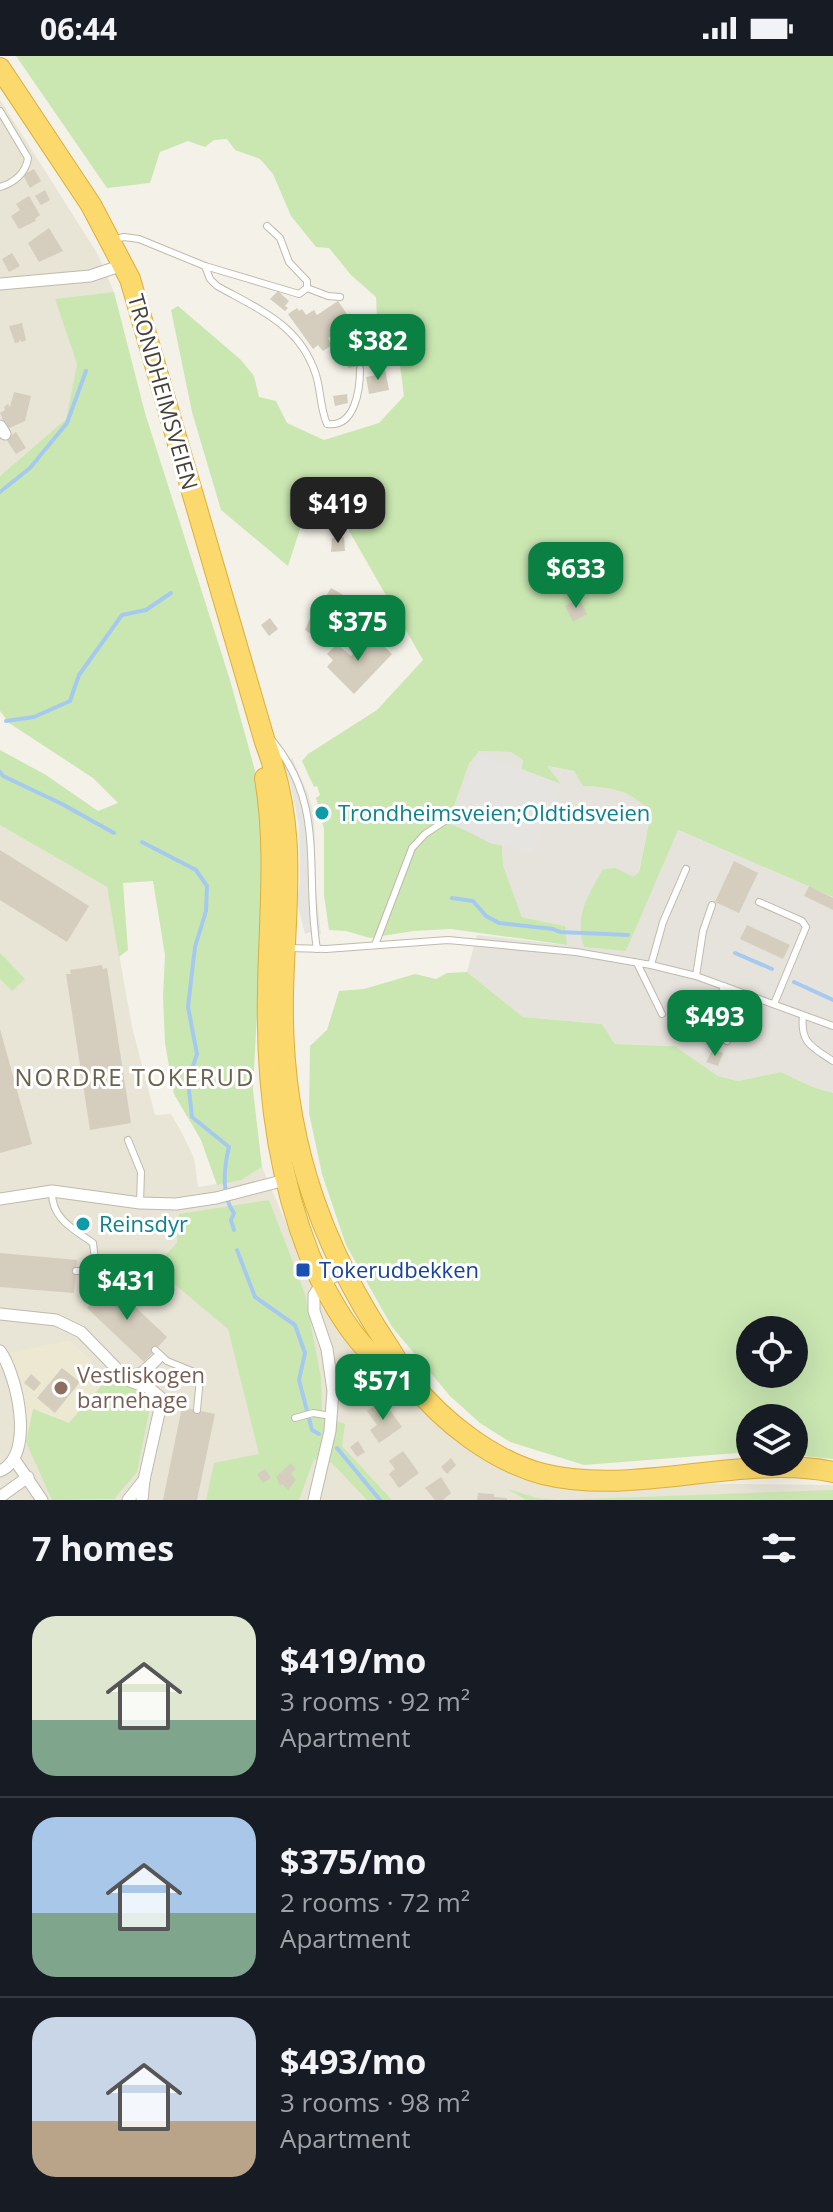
<!DOCTYPE html>
<html lang="en">
<head>
<meta charset="utf-8">
<style>
  :root { --surface:#171b24; --page:#20242c; --text:#f1f3f6; --muted:#9ea1a6; --line:#363941; --accent:#0b8043 }
  body { margin:0; font-family:"Open Sans",sans-serif; background:var(--page); color:var(--text); height:100vh; display:flex; flex-direction:column; font-size:30px; white-space:nowrap }
  * { box-sizing:border-box; margin:0 }
  p { font-size:26px; color:var(--muted) }
  .icon { flex:none; width:44px; height:44px; fill:none; stroke:currentColor; stroke-width:2; stroke-linecap:round; stroke-linejoin:round }
  .map { position:relative; height:1444px; overflow:hidden }
  .details { display:flex; flex-direction:column; background:var(--surface); flex:1 }
  .details>* { flex:none }
  .fabs { position:absolute; left:736px; top:1260px; display:grid; gap:16px }
  .fabs a { display:grid; place-items:center; width:72px; height:72px; border-radius:50%; background:var(--surface); box-shadow:0 8px 32px #0002; font-size:40px }
  .price { position:absolute; translate:-50% -68px; padding:0 18px; border-radius:16px; background:var(--accent); color:#fff; font-size:26px; line-height:52px; filter:drop-shadow(0 2px 4px #0008) }
  .price::after { content:''; position:absolute; left:50%; top:48px; width:24px; height:18px; margin-left:-12px; background:inherit; clip-path:polygon(0 0,100% 0,50% 100%) }
  .price.selected { background:#222; color:#fff }
  ul { padding:0; list-style:none }
  li { display:flex; align-items:center; gap:24px; height:200px; padding:0 32px }
  li+li { border-top:2px solid var(--line) }
  li span { display:grid; place-items:center; flex:none; width:224px; height:160px; border-radius:24px; color:#555 }
  li>.icon { margin-inline-start:auto }
  span .icon { width:96px; height:96px; fill:#fffc; stroke-width:1 }
  li b { font-size:34px }
  h2 { display:flex; justify-content:space-between; align-items:center; height:96px; padding:0 32px; font-size:34px }
  .status { display:flex; justify-content:space-between; align-items:center; height:56px; padding:0 40px; background:var(--surface); direction:ltr }
  .status svg { height:22px; fill:currentColor }
  .map>svg:first-child { display:block }
</style>
</head>
<body>
<div class="status"><b>06:44</b><svg viewBox="0 0 49 12"><path d="M0 12V9h3v3zM5 12V6h3v6zM10 12V3h3v9zM15 12V0h3v12zM26 1h20v11H26zM47 4h2v5h-2z"/></svg></div>
<div class="map">
<svg width="833" height="1444" viewBox="0 0 833 1444">
  <rect width="100%" height="100%" fill="#f4f1e8"/>
  <g fill="#e8e4d6">
    <polygon points="0,44 97,197 114,236 56,244 77,308 66,363 0,420"/>
    <polygon points="0,769 107,831 132,971 155,1059 171,1058 182,1077 194,1102 198,1131 241,1124 262,1111 323,1253 391,1316 550,1426 833,1429 833,1444 0,1444"/>
  </g>
  <polygon fill="#e6e3dd" points="479,695 511,696 560,727 546,710 574,715 584,730 610,731 637,742 651,756 639,815 633,822 616,812 626,895 677,774 833,841 833,1037 813,1031 781,1016 738,1025 718,1020 675,990 615,988 602,968 523,961 467,916 477,879 566,889 565,870 522,861 503,809 502,789 448,767 469,708"/>
  <polygon fill="#ede8d2" points="69,1284 89,1301 104,1344 73,1383 23,1384 25,1345 19,1321 9,1297"/>
  <g fill="#cae7b2" fill-rule="evenodd">
    <path d="M16,0H833V841L678,774L626,895L584,891C574,859 588,840 603,813L616,812L633,821L639,816L651,756C629,734 613,731 583,730L574,715L547,710L561,728L522,713L523,704L511,696L479,695L469,708L448,767L502,789L503,809L522,861L565,870L567,889L451,873L413,875L370,882L346,875L329,874L324,839V773L316,742L320,739L317,730L314,731L302,705L308,698L377,654L423,604L336,452L306,455L288,510L221,454L192,356L171,254L178,250L240,303L254,320L259,341L276,345L287,367L324,384L379,367L404,340L400,309L385,306L370,308L361,291L377,263L376,241L351,219L329,192L316,191L291,160L273,118L260,103L235,94L227,83L214,84L205,91L188,85L160,96L150,127L107,132Z"/>
    <polygon points="114,236 145,357 230,624 261,736 263,840 253,1034 262,1111 241,1124 217,1129 201,1084 174,1038 165,987 163,941 165,899 153,825 123,827 128,894 119,901 107,831 0,769 0,694 46,719 98,755 118,747 93,722 9,667 0,655 0,420 66,363 77,308 55,243"/>
    <polygon points="0,897 25,923 12,935 0,923"/>
    <path d="M467,916L523,961L602,968L615,988L675,990L718,1020L738,1025L781,1016L813,1031L833,1037V1403L794,1399V1362H750V1396L584,1409L510,1386L480,1367L450,1340L392,1271L346,1189L322,1118L309,1057L310,990L327,974L339,935L364,933L415,918L436,923L447,917ZM750,1274H794V1318H750Z"/>
    <polygon points="269,1144 305,1238 321,1322 322,1360 345,1368 342,1390 392,1444 367,1444 332,1407 314,1403 299,1444 206,1444 214,1407 259,1398 228,1273 154,1211 177,1187 179,1158"/>
    <polygon points="110,1320 153,1337 137,1416 114,1443 52,1444 26,1386 33,1353 69,1367"/>
    <polygon points="508,1433 537,1442 558,1444 833,1434 833,1444 526,1444"/>
  </g>
  <g fill="#e5e4e0">
    <polygon points="478,698 561,728 532,796 490,787 451,767"/>
    <polygon points="292,702 308,738 314,760 316,834 321,879 314,875 305,878 297,847 300,823 299,769 290,726 283,708"/>
  </g>
  <g fill="none" stroke-linecap="round" stroke-linejoin="round">
    <g stroke="#a6caef" stroke-width="4">
      <polyline points="0,436 30,412 67,367 86,315"/>
      <polyline points="6,665 34,661 70,645 79,619 122,559 146,554 171,537"/>
      <polyline points="0,716 3,720 62,748 114,777"/>
      <path d="M142,786L196,814L207,830L206,855L195,891L188,951L197,998L188,1025L192,1061L229,1091C224,1111 221,1140 234,1157L231,1164L234,1174"/>
      <polyline points="452,842 473,845 486,860 499,867 553,873 560,876 628,879"/>
      <polyline points="735,897 772,913"/>
      <polyline points="794,926 833,944"/>
      <polyline points="237,1194 255,1241 295,1269 305,1297 299,1324 312,1374 319,1378"/>
      <polyline points="337,1392 380,1444"/>
    </g>
  </g>
  <g fill="#d5cebe">
    <polygon points="34,113 41,125 30,132 23,119"/>
    <polygon points="45,134 50,144 41,149 35,140"/>
    <polygon points="29,140 40,159 35,163 36,165 19,173 11,160 20,154 16,148"/>
    <polygon points="49,172 63,195 39,206 28,187"/>
    <polygon points="12,197 20,210 9,216 2,203"/>
    <polygon points="278,235 289,245 285,250 288,252 285,255 270,243"/>
    <polygon points="338,245 358,274 337,288 331,280 328,282 332,289 323,295 318,289 313,293 288,258 297,252 299,255 302,253 306,259 314,254 317,259"/>
    <polygon points="22,267 26,284 22,286 19,283 20,286 15,287 9,270"/>
    <polygon points="356,294 359,310 348,312 347,296"/>
    <polygon points="385,313 389,334 369,338 366,321 377,319 376,315"/>
    <polygon points="14,336 31,340 25,365 7,373 0,357 5,354 4,351 8,348 10,351"/>
    <polygon points="347,338 348,347 335,350 333,340"/>
    <polygon points="16,376 26,392 16,398 6,383"/>
    <polygon points="344,481 345,495 331,496 332,482"/>
    <polygon points="331,532 345,540 325,568 327,569 325,573 335,579 328,589 305,574 312,558 314,560"/>
    <polygon points="580,543 587,558 573,566 565,550"/>
    <polygon points="270,562 278,573 269,580 261,569"/>
    <polygon points="372,579 392,598 354,638 327,611 333,604 327,598 337,588 351,600"/>
    <polygon points="0,794 89,850 67,886 0,844"/>
    <polygon points="734,805 758,817 739,857 715,846"/>
    <polygon points="809,830 833,842 833,854 804,840"/>
    <polygon points="747,869 790,889 783,903 740,883"/>
    <polygon points="102,909 103,913 107,912 131,1067 90,1074 66,918 71,918 70,914"/>
    <polygon points="0,973 32,1088 0,1097"/>
    <polygon points="713,993 723,997 718,1010 706,1006"/>
    <polygon points="0,1197 77,1204 74,1237 0,1231"/>
    <polygon points="110,1227 167,1281 144,1306 87,1252"/>
    <polygon points="62,1312 80,1326 55,1357 37,1342"/>
    <polygon points="31,1318 41,1327 34,1335 24,1327"/>
    <polygon points="383,1344 402,1371 379,1387 370,1374 377,1369 367,1355"/>
    <polygon points="182,1351 215,1358 197,1444 163,1444"/>
    <polygon points="358,1385 365,1396 357,1401 350,1391"/>
    <polygon points="403,1395 419,1417 399,1432 389,1418 395,1413 389,1405"/>
    <polygon points="451,1402 456,1409 447,1418 441,1411"/>
    <polygon points="291,1407 296,1413 291,1417 296,1424 288,1434 282,1428 280,1430 276,1421"/>
    <polygon points="265,1413 271,1422 263,1427 257,1418"/>
    <polygon points="441,1421 451,1437 443,1444 435,1444 425,1432"/>
    <polygon points="478,1437 494,1438 494,1441 507,1442 507,1444 477,1444"/>
  </g>
  <g fill="none" stroke-linecap="round" stroke-linejoin="round">
    <g stroke="#bfbaab" stroke-width="8">
      <g id="lane">
        <path d="M0,55L28,102C26,117 14,127 0,131"/>
        <polyline points="115,183 124,181 139,183 205,210 299,238 307,232 307,225 289,206 280,182 267,170"/>
        <path d="M205,210L210,223L217,230C260,254 300,269 316,319C321,335 320,352 327,368C355,372 360,334 360,313"/>
        <polyline points="307,232 328,240 340,241"/>
        <path d="M271,683C327,749 304,814 317,893"/>
        <polyline points="759,846 802,865 806,871 774,948"/>
        <polyline points="375,889 412,792 425,778 454,759"/>
        <polyline points="289,892 326,893 448,884 576,896 651,909 696,920 833,970"/>
        <polyline points="637,907 662,958"/>
        <polyline points="651,909 663,866 686,813"/>
        <polyline points="696,920 703,875 712,849"/>
        <path d="M724,930C717,950 710,970 727,985"/>
        <path d="M803,960C800,987 812,991 833,1005"/>
        <polyline points="128,1084 141,1116 140,1147"/>
        <path d="M52,1135C51,1162 73,1173 93,1187L99,1238"/>
        <polyline points="76,1215 96,1215"/>
        <polyline points="155,1294 167,1305 194,1316 200,1321 197,1354"/>
        <polyline points="295,1362 313,1357 331,1360"/>
      </g>
    </g>
    <g stroke="#bfbaab" stroke-width="13">
      <g id="street">
        <polyline points="0,228 90,220 123,209"/>
        <polyline points="0,370 5,378"/>
        <polyline points="0,1143 52,1135 140,1147 176,1148 216,1142 289,1123"/>
        <polyline points="0,1258 56,1264 81,1276 119,1315 129,1320 142,1317 157,1303"/>
        <path d="M0,1295C17,1319 36,1400 0,1415"/>
        <polyline points="14,1403 42,1444"/>
        <polyline points="0,1441 28,1421"/>
        <polyline points="128,1444 144,1424 161,1348 161,1342 149,1332 130,1325 129,1320"/>
        <polyline points="142,1444 144,1424"/>
        <polyline points="314,1444 330,1375 333,1335 327,1293 314,1255 314,1239 322,1227 343,1216"/>
      </g>
    </g>
    <g stroke="#dbaf3b" stroke-width="22">
      <g id="highway">
        <path d="M0,12L91,149L130,223L265,686C299,774 285,846 283,937C280,1069 315,1181 388,1290C396,1302 402,1315 411,1326C443,1366 493,1405 543,1418C636,1441 742,1397 833,1416"/>
        <path d="M265,722C277,793 269,863 268,935C266,1024 276,1114 309,1198C323,1232 349,1280 378,1304C386,1311 395,1316 404,1321"/>
      </g>
    </g>
    <use href="#lane" stroke="#fff" stroke-width="6"/>
    <use href="#street" stroke="#fff" stroke-width="11"/>
    <use href="#highway" stroke="#fbd96c" stroke-width="20"/>
  </g>
  <g fill="#0f9aa8" stroke="#fff" stroke-width="3">
    <circle cx="322" cy="757" r="8"/>
    <circle cx="83" cy="1168" r="8"/>
  </g>
  <rect fill="#1a4fb4" stroke="#fff" stroke-width="3" x="295" y="1206" width="16" height="16" rx="4"/>
  <circle fill="#8d6e63" stroke="#fff" stroke-width="3" cx="61" cy="1332" r="8"/>
  <g text-anchor="middle" stroke-width="6" stroke-linejoin="round" paint-order="stroke">
    <g font-size="22" fill="#474237" stroke="#fff">
      <text transform="translate(163 336) rotate(74)" y="8">TRONDHEIMSVEIEN</text>
    </g>
    <g font-size="22" fill="#0d838f" stroke="#fff" text-anchor="start">
      <text x="338" y="765">Trondheimsveien;Oldtidsveien</text>
      <text x="99" y="1176">Reinsdyr</text>
    </g>
    <g font-size="22" fill="#164399" stroke="#fff" text-anchor="start">
      <text x="319" y="1222">Tokerudbekken</text>
    </g>
    <g font-size="22" fill="#785e54" stroke="#fff" text-anchor="start">
      <text x="77" y="1327">Vestliskogen<tspan x="77" dy="25">barnehage</tspan></text>
    </g>
    <g font-size="24" letter-spacing="2" fill="#6a614e" stroke="#fff">
      <text x="135" y="1030">NORDRE TOKERUD</text>
    </g>
  </g>
</svg>
<div class="fabs">
<a><svg class="icon" aria-label="locate" viewBox="0 0 24 24"><circle cx="12" cy="12" r="6"/><path d="M12 2v4M12 18v4M2 12h4M18 12h4"/></svg></a>
<a><svg class="icon" aria-label="layers" viewBox="0 0 24 24"><path d="M12 4l9 5-9 5-9-5zM3 14l9 5 9-5"/></svg></a>
</div>
<b class="price" style="left:378px;top:326px">$382</b>
<b class="price selected" style="left:338px;top:489px">$419</b>
<b class="price" style="left:576px;top:554px">$633</b>
<b class="price" style="left:358px;top:607px">$375</b>
<b class="price" style="left:715px;top:1002px">$493</b>
<b class="price" style="left:127px;top:1266px">$431</b>
<b class="price" style="left:383px;top:1366px">$571</b>
</div>
<section class="details">
<h2>7 homes<svg class="icon" aria-label="filters" viewBox="0 0 24 24"><path d="M4 7h16M4 17h16"/><circle cx="9" cy="7" r="2"/><circle cx="15" cy="17" r="2"/></svg></h2>
<ul>
<li><span style="background:linear-gradient(#dfe7d0 65%,#7fa58c 0)"><svg class="icon" aria-label="home" viewBox="0 0 24 24"><path d="M3 11l9-7 9 7M6 9v11h12V9"/></svg></span><div><b>$419/mo</b><p>3 rooms · 92 m²</p><p>Apartment</p></div></li>
<li><span style="background:linear-gradient(#a9c7e8 60%,#7fa58c 0)"><svg class="icon" aria-label="home" viewBox="0 0 24 24"><path d="M3 11l9-7 9 7M6 9v11h12V9"/></svg></span><div><b>$375/mo</b><p>2 rooms · 72 m²</p><p>Apartment</p></div></li>
<li><span style="background:linear-gradient(#c9d6e8 65%,#b9a48a 0)"><svg class="icon" aria-label="home" viewBox="0 0 24 24"><path d="M3 11l9-7 9 7M6 9v11h12V9"/></svg></span><div><b>$493/mo</b><p>3 rooms · 98 m²</p><p>Apartment</p></div></li>
</ul>
</section>
</body>
</html>
